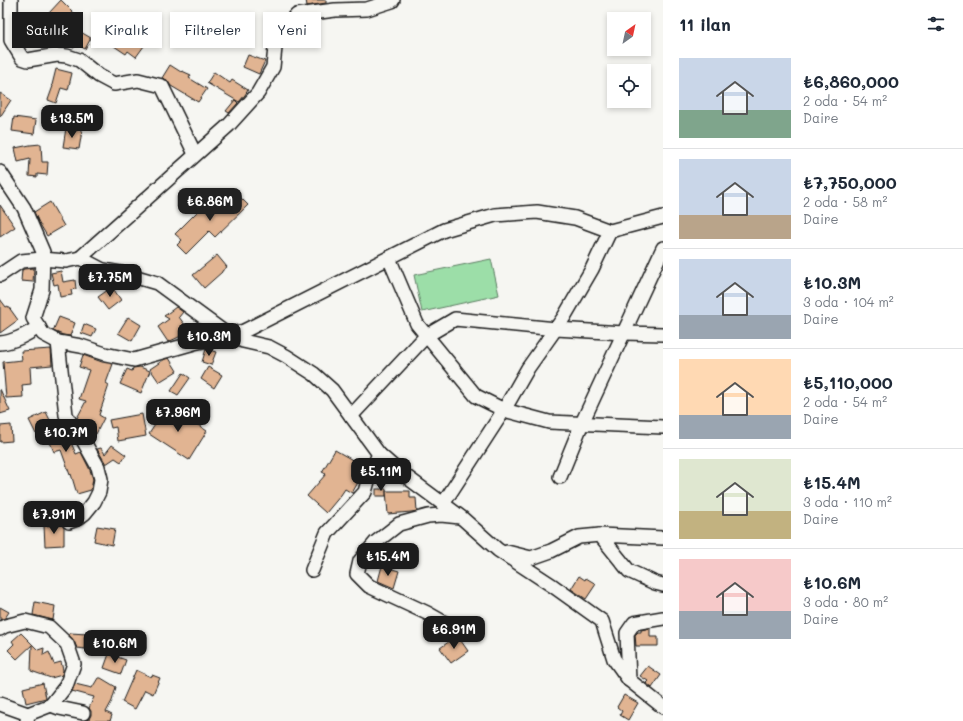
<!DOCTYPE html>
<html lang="tr">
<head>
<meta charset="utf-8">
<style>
  :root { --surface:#fff; --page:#f2f2f3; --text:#1f2937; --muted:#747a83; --line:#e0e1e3; --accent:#1c1c1c }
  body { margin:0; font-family:Mali,sans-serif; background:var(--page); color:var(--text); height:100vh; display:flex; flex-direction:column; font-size:15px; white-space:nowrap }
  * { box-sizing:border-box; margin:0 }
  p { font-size:13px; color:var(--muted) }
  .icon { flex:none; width:22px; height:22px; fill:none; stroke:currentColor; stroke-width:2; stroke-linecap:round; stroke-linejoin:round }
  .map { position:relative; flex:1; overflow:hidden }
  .sheet { display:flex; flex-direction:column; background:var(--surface); width:300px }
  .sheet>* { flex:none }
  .top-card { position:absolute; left:12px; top:12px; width:380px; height:36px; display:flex; gap:8px }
  .needle { width:26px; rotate:33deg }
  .controls { position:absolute; left:607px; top:12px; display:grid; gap:8px }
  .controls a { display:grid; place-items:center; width:44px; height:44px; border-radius:0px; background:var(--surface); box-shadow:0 2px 6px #0003; font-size:20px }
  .price { position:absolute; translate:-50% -34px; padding:0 9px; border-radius:8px; background:var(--accent); color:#fff; font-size:13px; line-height:26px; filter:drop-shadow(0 1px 2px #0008) }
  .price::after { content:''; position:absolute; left:50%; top:24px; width:12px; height:9px; margin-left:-6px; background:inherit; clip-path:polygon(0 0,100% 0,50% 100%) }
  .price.active { background:#222; color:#fff }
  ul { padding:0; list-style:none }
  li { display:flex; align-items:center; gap:12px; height:100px; padding:0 16px }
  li+li { border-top:1px solid var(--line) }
  li span { display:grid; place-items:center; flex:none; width:112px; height:80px; border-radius:0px; color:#555 }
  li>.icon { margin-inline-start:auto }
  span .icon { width:48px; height:48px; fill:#fffc; stroke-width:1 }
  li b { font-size:17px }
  h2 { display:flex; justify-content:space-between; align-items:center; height:48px; padding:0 16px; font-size:17px }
  .tag { padding:0 14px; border-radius:0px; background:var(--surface); box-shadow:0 2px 6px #0003; font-size:14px; line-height:36px }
  .tag.active { background:var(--accent); color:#fff }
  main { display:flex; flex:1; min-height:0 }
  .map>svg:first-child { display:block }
</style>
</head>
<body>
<main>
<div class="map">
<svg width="663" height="721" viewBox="0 0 663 721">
  <rect width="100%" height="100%" fill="#f6f6f2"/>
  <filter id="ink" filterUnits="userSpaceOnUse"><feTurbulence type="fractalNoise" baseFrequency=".025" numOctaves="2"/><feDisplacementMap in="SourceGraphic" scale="8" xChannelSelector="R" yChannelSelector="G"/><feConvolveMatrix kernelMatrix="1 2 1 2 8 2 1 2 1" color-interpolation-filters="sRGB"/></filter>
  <g filter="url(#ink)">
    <polygon fill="#9cdea8" stroke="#5c7d62" points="491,259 499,295 422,312 414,275"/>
    <g fill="#e1b492" stroke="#1c1c1c">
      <polygon points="61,0 80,19 72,27 91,38 85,49 76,44 74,48 55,37 53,40 44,31 47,28 44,26 53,17 49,13"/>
      <polygon points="306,0 326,0 326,3 307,6"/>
      <polygon points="121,30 144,46 136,57 128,51 126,54 111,44"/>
      <polygon points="248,55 265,61 259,74 243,67"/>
      <polygon points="170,65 181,72 182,71 191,75 189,78 207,89 198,102 171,86 167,80 162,78"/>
      <polygon points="56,69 72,73 68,90 61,88 56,103 48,100 53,86 52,85"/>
      <polygon points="214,72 230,83 232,80 248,90 245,95 239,102 207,83"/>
      <polygon points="0,93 11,100 0,117"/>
      <polygon points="235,100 238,103 229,113 226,111"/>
      <polygon points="14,117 36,120 34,134 12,131"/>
      <polygon points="66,128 82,131 79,149 63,147"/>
      <polygon points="41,144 42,162 48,162 47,175 37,174 37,177 29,176 30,159 18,162 15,148 30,145"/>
      <polygon points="227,193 233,200 238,195 248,205 215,237 209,231 186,254 177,245 182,240 175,234 202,207 208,212"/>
      <polygon points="50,202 64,226 47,236 38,221 34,212"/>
      <polygon points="0,205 15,227 0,237"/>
      <polygon points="217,255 227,267 222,271 222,272 204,288 193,275"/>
      <polygon points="34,268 33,282 21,281 22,270 24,269"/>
      <polygon points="61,271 63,282 75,280 76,289 71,290 72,295 60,297 58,284 54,285 51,273"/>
      <polygon points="112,287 121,300 108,310 98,297"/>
      <polygon points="0,299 6,307 8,306 18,320 0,333"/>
      <polygon points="176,307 183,312 179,317 190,332 168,342 158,327 169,319 164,316"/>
      <polygon points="59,317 75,323 70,336 63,335 53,331"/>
      <polygon points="128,317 141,325 132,341 118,333"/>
      <polygon points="84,324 96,329 92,337 81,333"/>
      <polygon points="51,349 52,365 30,367 31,384 22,385 23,397 6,398 3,362 22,360 21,351"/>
      <polygon points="206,349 216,352 211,365 202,362"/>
      <polygon points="83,355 102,362 113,364 106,383 109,385 99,415 104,418 96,434 82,427 77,418 86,401 79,399 89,370 79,367"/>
      <polygon points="169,358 177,371 159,382 150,369 165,359"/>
      <polygon points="140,367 150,371 141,393 120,384 127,369 132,371 133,368"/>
      <polygon points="208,367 222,375 214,388 201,379"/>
      <polygon points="183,373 190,378 178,395 171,391"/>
      <polygon points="0,389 10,411 0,414"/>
      <polygon points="168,405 207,431 189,460 149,434"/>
      <polygon points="46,412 57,434 66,431 76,454 81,452 90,470 93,479 91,490 77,494 71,474 70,475 61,450 54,452 45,430 36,434 29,420"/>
      <polygon points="142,414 146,436 118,441 116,427 111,428 109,420"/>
      <polygon points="11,425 12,441 0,442 0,426"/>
      <polygon points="112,445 126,455 121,462 115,458 106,464 97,449 101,448 105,454"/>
      <polygon points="335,450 356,462 352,469 362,474 360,479 352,493 345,489 341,495 326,513 307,496 326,474 322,472"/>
      <rect x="376" y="489" width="10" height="7"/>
      <polygon points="386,491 410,491 410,498 416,498 417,511 411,512 388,514"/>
      <polygon points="62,525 64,528 64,545 45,546 44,526"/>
      <polygon points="97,526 115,529 112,545 94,541"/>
      <polygon points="382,566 399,571 394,588 378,581"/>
      <polygon points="579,576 585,580 586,578 596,584 586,599 571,589"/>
      <polygon points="35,602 55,606 53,620 33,615"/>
      <polygon points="0,607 9,612 5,618 0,620"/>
      <polygon points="650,628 650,637 658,637 658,646 636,646 635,635 638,632 641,632 641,630"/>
      <polygon points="21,633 38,650 44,648 43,655 49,652 54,664 61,662 63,670 62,675 51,678 31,671 32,645 17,659 8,650 14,644 12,641"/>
      <polygon points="70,633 87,634 85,649 77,648 74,641 69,635"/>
      <polygon points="459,638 468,651 451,663 440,648 450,641 451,643"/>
      <polygon points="109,654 126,660 121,674 104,668"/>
      <polygon points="648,666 661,675 652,688 646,683 648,681 640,676"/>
      <polygon points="136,670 151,677 152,675 160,678 153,694 145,690 135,709 122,702"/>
      <polygon points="98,678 101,678 116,687 112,701 106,712 112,715 110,721 83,721 89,719 91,715 91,711 89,708 94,697 72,691 75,684 92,688"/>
      <polygon points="43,683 46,698 26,703 23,688"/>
      <polygon points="624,695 638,703 628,720 620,715 622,711 617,707"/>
    </g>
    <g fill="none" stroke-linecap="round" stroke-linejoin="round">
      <g stroke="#1c1c1c" stroke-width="16">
        <g id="minor">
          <polyline points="11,0 11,40 22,58 28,60 57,55 67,56 79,60 99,76 114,84 138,80 162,86 195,154"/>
          <polyline points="393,0 392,1 367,9 335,10 297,15 276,38 273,67 258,93 229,125 80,258 103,270 126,274 157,283 228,335 243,341 269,347 286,356 314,374 332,390 379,454 396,469 462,518 498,550 553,586 602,621 614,659 629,680 663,707"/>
          <polyline points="0,172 24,208 43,252 42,290 33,318 43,334 58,342 81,346 105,354 134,360 194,343 244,331 444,230 495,215 537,212 575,218 610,231 663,217"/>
          <polyline points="389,258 417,324 476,396 504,410 549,422 663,427"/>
          <polyline points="0,275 21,261 42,259 66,261 80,258"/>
          <polyline points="58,342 66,415 74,429 83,440 98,467 101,479 99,492 94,502 85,513 77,519 69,522"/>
          <path d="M0,343C14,342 27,334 39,327"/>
          <polyline points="351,416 426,336 455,319 556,329 624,333 663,334"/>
          <polyline points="560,477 582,423 663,248"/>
          <polyline points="443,504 504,410 528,368 564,317 592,269 610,231"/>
          <polyline points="600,535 629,571 655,583 663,585"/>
          <polyline points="507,552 531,558 551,551 579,537 600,535 663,538"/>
          <polyline points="312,570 327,533 365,492 370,474 379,454"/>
          <polyline points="450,626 427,613 369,586 357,574 360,561 376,542 399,524 428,516 441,515 460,517"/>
          <polyline points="0,629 5,626 25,621 49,627 67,644 74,664 66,686 51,705 28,714 27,721"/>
          <polyline points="629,680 627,633 634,623 663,618"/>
          <polyline points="0,704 28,714"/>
          <polyline points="51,705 59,708 83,713"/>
        </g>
      </g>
      <use href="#minor" stroke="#f6f6f2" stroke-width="13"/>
    </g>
  </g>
</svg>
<div class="controls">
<a><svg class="needle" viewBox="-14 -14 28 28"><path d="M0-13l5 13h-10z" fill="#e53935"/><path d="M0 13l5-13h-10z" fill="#747a83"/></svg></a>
<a><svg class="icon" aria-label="locate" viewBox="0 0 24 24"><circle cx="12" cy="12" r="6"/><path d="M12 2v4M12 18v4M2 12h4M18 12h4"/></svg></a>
</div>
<b class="price" style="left:72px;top:139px">₺13.5M</b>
<b class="price active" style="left:210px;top:222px">₺6.86M</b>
<b class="price" style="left:110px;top:298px">₺7.75M</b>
<b class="price" style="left:209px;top:357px">₺10.3M</b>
<b class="price" style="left:178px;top:433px">₺7.96M</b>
<b class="price" style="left:66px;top:453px">₺10.7M</b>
<b class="price" style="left:381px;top:492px">₺5.11M</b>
<b class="price" style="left:54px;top:535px">₺7.91M</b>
<b class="price" style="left:388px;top:577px">₺15.4M</b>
<b class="price" style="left:454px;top:650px">₺6.91M</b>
<b class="price" style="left:115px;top:664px">₺10.6M</b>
<div class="top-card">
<a class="tag active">Satılık</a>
<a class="tag">Kiralık</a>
<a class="tag">Filtreler</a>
<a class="tag">Yeni</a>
</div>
</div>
<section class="sheet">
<h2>11 ilan<svg class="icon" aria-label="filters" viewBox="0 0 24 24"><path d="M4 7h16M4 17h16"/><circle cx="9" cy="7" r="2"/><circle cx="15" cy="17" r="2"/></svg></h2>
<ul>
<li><span style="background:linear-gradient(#c9d6e8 65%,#7fa58c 0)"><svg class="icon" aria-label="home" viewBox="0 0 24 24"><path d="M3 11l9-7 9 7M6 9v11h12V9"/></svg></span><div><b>₺6,860,000</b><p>2 oda · 54 m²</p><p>Daire</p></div></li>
<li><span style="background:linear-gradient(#c9d6e8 70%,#b9a48a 0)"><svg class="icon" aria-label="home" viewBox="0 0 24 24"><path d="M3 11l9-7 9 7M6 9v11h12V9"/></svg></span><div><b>₺7,750,000</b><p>2 oda · 58 m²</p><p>Daire</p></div></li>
<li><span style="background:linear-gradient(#c9d6e8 70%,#9aa5b1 0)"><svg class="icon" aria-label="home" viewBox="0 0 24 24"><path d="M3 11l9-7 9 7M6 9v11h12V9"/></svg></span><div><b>₺10.3M</b><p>3 oda · 104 m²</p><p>Daire</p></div></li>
<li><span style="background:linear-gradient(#ffd9b3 70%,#9aa5b1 0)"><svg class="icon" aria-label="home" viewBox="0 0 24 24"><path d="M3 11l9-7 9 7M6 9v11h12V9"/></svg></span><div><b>₺5,110,000</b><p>2 oda · 54 m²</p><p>Daire</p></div></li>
<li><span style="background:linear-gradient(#dfe7d0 65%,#c2b280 0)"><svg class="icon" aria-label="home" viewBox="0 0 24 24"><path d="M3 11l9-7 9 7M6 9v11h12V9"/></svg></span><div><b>₺15.4M</b><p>3 oda · 110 m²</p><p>Daire</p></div></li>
<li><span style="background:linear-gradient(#f6c9c9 65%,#9aa5b1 0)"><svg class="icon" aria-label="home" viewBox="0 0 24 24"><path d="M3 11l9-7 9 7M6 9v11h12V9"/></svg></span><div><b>₺10.6M</b><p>3 oda · 80 m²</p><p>Daire</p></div></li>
</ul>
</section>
</main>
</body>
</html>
